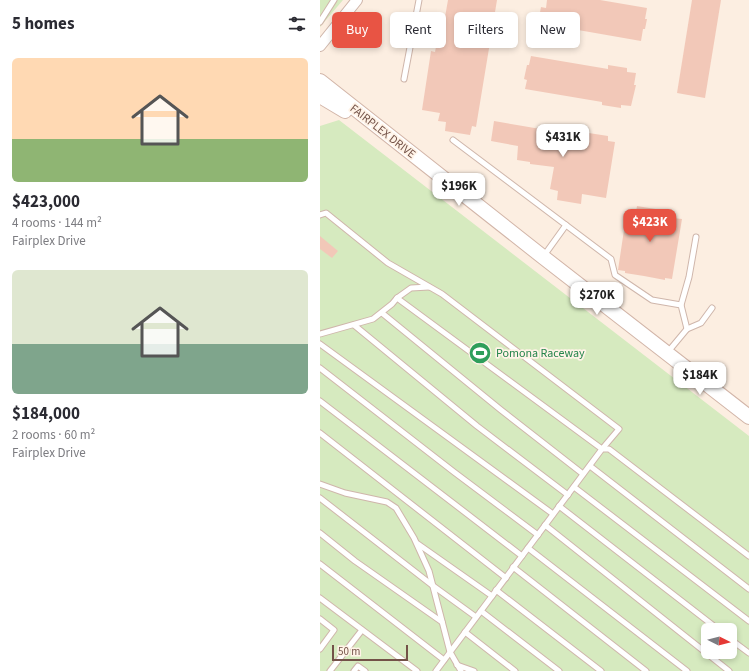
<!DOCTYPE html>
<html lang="en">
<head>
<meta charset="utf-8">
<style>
  :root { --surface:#fff; --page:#f2f2f3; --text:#2b2b33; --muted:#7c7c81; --accent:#e85444 }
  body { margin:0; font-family:"Source Sans 3",sans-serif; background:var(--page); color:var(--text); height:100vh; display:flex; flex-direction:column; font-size:15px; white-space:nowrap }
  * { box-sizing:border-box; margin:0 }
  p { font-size:13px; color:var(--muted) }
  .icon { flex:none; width:22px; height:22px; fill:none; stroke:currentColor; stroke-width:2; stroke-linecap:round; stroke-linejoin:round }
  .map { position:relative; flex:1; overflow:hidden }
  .side { display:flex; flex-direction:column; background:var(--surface); width:320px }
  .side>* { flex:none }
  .top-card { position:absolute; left:12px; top:12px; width:357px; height:36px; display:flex; gap:8px }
  .needle { width:26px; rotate:96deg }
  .tools { position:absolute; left:381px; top:623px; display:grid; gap:8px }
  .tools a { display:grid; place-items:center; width:36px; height:36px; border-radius:6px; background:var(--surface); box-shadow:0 2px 6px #0003; font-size:20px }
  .scale { position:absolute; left:12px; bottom:10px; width:76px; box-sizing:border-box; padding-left:4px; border:2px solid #735248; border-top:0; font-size:11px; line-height:14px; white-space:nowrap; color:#735248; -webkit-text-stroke:3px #fff3e7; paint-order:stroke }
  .price { position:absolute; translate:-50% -34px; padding:0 9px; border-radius:8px; background:#fff; color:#222; font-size:13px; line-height:26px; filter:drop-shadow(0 1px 2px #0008) }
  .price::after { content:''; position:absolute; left:50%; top:24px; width:12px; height:9px; margin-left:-6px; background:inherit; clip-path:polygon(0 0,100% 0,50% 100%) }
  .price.active { background:var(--accent); color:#fff }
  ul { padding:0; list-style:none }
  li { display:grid; align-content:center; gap:8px; height:212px; padding:0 12px }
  li span { display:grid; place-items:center; height:124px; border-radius:6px; color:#555 }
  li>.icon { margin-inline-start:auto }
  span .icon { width:72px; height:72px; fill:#fffc; stroke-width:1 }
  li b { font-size:17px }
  h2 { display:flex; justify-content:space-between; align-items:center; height:48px; padding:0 12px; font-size:17px }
  .chip { padding:0 14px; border-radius:6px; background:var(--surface); box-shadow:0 2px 6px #0003; font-size:14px; line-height:36px }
  .chip.active { background:var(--accent); color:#fff }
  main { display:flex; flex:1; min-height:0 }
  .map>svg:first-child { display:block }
</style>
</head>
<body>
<main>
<section class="side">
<h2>5 homes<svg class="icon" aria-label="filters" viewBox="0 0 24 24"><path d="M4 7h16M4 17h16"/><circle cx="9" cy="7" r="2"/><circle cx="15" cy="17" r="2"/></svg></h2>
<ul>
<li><span style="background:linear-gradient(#ffd9b3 65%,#8fb573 0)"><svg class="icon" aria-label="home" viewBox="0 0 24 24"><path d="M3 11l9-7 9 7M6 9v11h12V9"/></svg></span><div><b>$423,000</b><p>4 rooms · 144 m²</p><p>Fairplex Drive</p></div></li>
<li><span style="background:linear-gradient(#dfe7d0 60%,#7fa58c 0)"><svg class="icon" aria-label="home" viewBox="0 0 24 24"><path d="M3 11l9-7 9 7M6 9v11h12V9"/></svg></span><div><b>$184,000</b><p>2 rooms · 60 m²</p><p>Fairplex Drive</p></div></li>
</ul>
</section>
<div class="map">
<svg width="429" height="671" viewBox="0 0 429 671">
  <rect width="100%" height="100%" fill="#fceee1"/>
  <g fill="#d6eabf" fill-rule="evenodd">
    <polygon points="0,0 23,0 0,27"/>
    <path d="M19,120L429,436V671H0V126ZM388,630H410V652H388Z"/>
  </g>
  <g fill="#f2c8b8">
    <polygon points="128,0 177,0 156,127 152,126 150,135 125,131 126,122 118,121 120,113 102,110 111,51 115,52 118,36 114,35 117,20 122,21 122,17 125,17"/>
    <polygon points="227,0 280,0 327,8 325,19 327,19 325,29 323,29 321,41 218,23 221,7 226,8"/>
    <polygon points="372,0 401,0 385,98 357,93"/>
    <polygon points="211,56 288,69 288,65 307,68 307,72 316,73 314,85 316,85 311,106 301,105 301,108 282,105 282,102 205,89 207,80 204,79 207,65 209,65"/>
    <polygon points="174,121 256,135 256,131 288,136 288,141 295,142 286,198 262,194 261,204 237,200 238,191 230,189 234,167 210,164 210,162 197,160 198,146 171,141"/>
    <polygon points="317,206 354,212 353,218 362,219 352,279 345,278 345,280 324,276 305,273 305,271 298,270 307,210 316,212"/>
    <polygon points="0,236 18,251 12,258 0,249"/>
  </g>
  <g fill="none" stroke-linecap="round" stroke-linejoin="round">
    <g stroke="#cfb6ab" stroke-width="7">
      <g id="lane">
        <polyline points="0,22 14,0"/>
        <polyline points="84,79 99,0"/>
        <polyline points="133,140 291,259 295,275 332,300 361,305 367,329 347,353"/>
        <polyline points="0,215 6,213 68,263 122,294 299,429 282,449 77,298"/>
        <polyline points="223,257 246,225"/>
        <polyline points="361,305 369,277 376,237"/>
        <polyline points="62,313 181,410 263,474"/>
        <polyline points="34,325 157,426 248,495"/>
        <polyline points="367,329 381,323 392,308"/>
        <polyline points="0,334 53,319 72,304 77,298 91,288 109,287"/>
        <polyline points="0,344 233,514"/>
        <polyline points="0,368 134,472 218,535"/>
        <polyline points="0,401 202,556"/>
        <polyline points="0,433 186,578"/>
        <polyline points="270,466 429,589"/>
        <polyline points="0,484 25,493 67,502 76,508 94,538 109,571 130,652 141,671"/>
        <polyline points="254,487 429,621"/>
        <polyline points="0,498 112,585 156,617"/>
        <polyline points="239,506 399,630"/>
        <polyline points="225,525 409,671"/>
        <polyline points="0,533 35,561 122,622"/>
        <polyline points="98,544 172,596"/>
        <polyline points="208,548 367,671"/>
        <polyline points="0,564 124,660"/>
        <polyline points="193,567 326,671"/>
        <polyline points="176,590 281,671"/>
        <polyline points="0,598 97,671"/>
        <polyline points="161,611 239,671"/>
        <polyline points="0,619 14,630 0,649"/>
        <polyline points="145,632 195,671"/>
        <polyline points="410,639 429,653"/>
        <polyline points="137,665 154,671"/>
        <polyline points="10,671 42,630"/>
        <polyline points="34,671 38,666 45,671"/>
        <polyline points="116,671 282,449 289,449 429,556"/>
      </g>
    </g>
    <g stroke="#cfb6ab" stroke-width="12">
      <polyline id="street" points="0,46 37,0"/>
    </g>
    <g stroke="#d2b5a8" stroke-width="16">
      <g id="secondary">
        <polyline points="0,81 223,257 429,417"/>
        <polyline points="0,96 25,111"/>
      </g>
    </g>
    <use href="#lane" stroke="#fff" stroke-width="5"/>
    <use href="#street" stroke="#fff" stroke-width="10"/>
    <use href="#secondary" stroke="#fff" stroke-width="14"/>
  </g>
  <defs>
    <g id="stadium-disc" transform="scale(1.15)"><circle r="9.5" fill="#2e9e5b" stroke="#fff3e7"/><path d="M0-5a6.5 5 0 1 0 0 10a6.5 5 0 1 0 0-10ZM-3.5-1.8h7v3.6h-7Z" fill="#fff"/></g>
  </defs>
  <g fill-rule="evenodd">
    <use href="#stadium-disc" x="160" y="353"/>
  </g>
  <g text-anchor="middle" stroke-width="3.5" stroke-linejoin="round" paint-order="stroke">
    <g font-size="12" fill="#735248" stroke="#fff3e7">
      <text transform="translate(63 131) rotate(38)" y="4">FAIRPLEX DRIVE</text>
    </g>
    <g font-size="12" fill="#27864d" stroke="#fff3e7" text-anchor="start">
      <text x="176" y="357">Pomona Raceway</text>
    </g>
  </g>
</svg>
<div class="tools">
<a><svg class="needle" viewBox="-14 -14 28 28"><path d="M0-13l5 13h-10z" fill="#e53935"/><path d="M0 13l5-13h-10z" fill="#7c7c81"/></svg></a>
</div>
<div class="scale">50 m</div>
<b class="price" style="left:243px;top:158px">$431K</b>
<b class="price" style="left:139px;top:207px">$196K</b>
<b class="price active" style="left:330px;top:243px">$423K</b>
<b class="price" style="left:277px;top:316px">$270K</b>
<b class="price" style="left:380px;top:396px">$184K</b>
<div class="top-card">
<a class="chip active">Buy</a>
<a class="chip">Rent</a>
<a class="chip">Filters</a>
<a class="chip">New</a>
</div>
</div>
</main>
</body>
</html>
